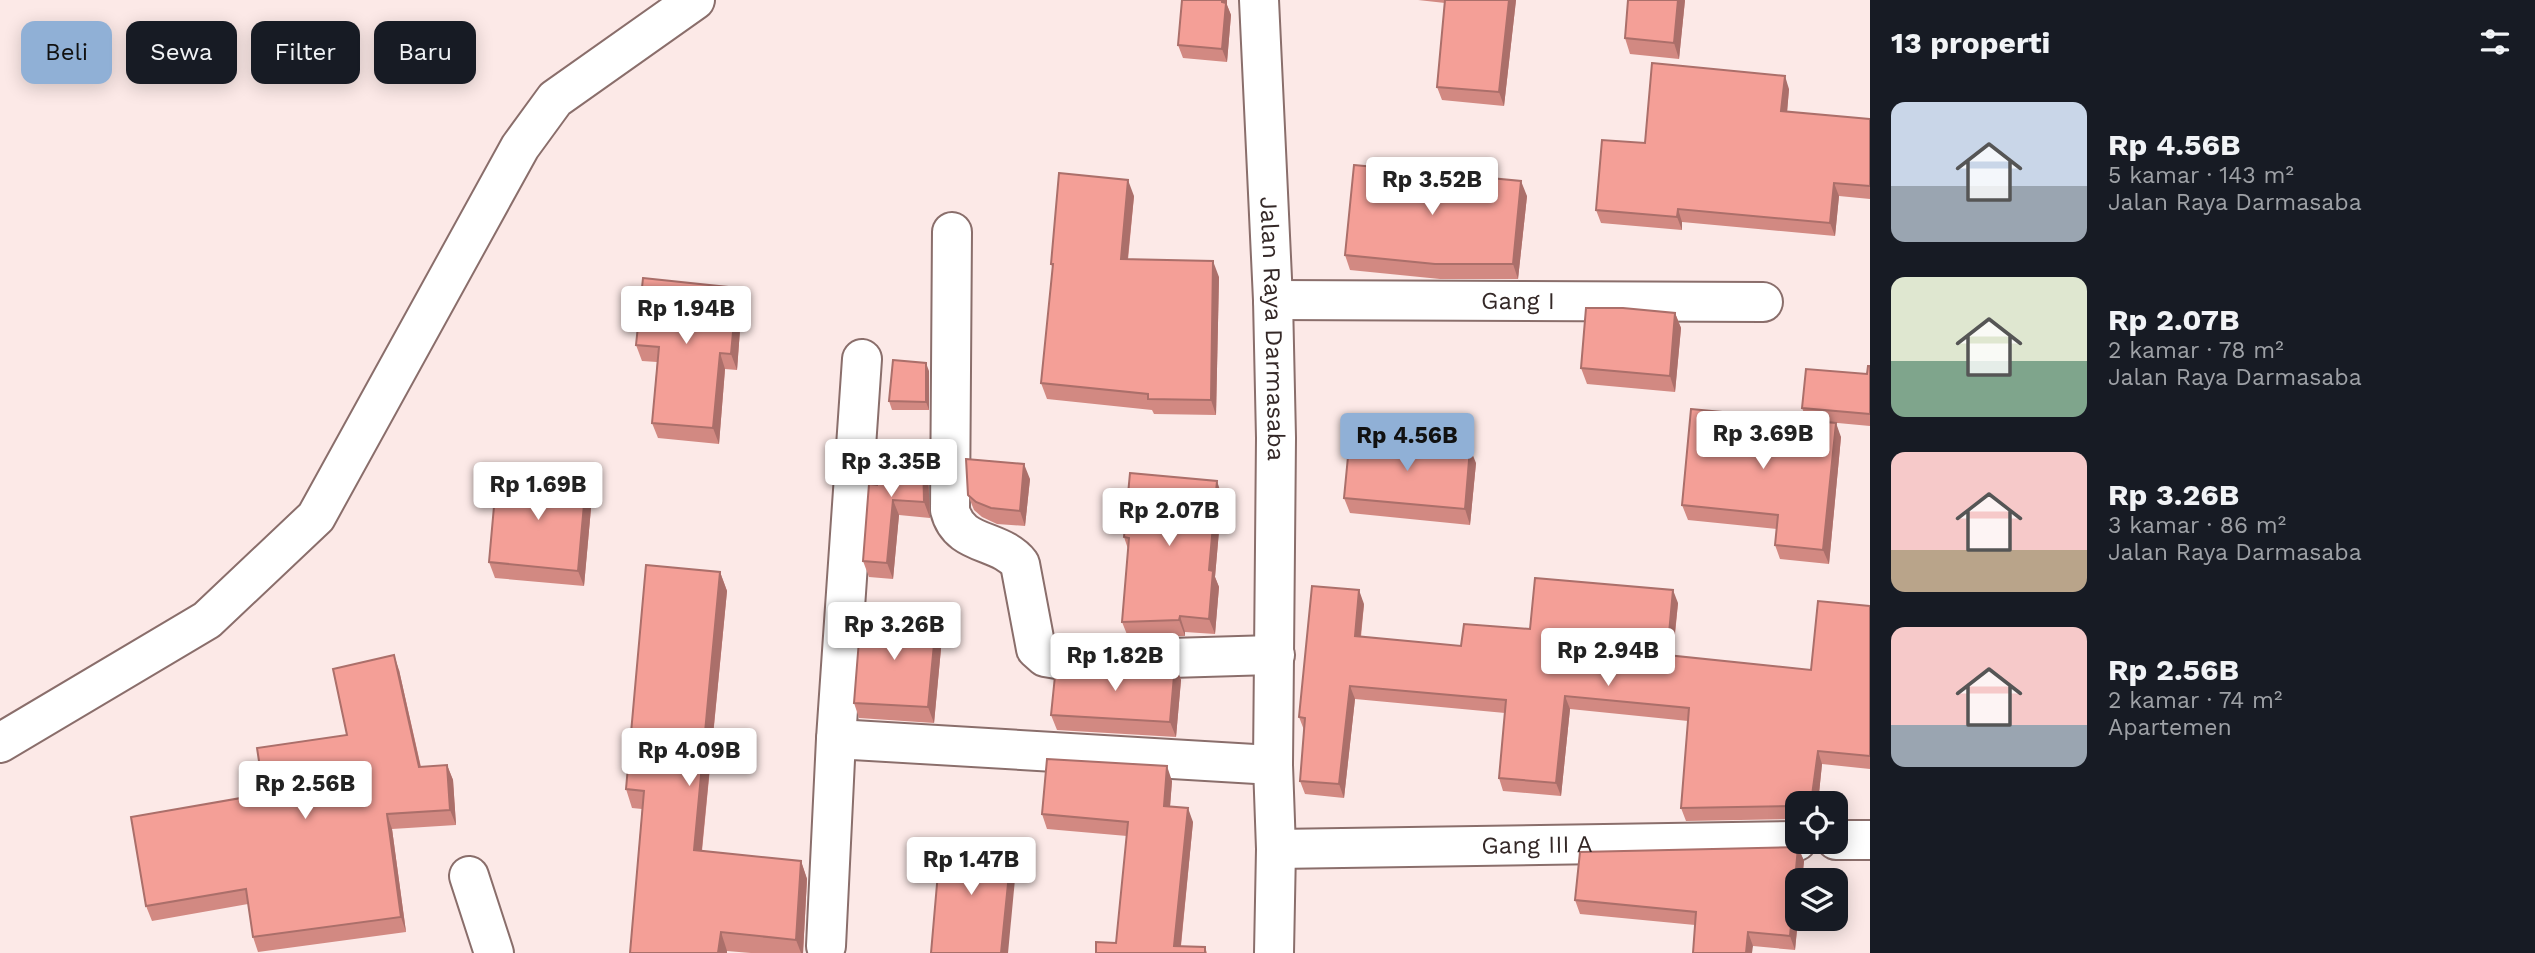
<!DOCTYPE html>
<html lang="id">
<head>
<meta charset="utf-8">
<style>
  :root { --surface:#171b24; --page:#242831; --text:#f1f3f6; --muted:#9ea1a6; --accent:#90b0d6 }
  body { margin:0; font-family:"Work Sans",sans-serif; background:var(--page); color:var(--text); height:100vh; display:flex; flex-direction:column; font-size:26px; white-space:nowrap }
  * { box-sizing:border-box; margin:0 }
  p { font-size:23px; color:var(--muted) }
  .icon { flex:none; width:38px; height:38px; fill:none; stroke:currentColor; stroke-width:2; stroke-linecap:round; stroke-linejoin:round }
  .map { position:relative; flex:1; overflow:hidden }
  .sheet { display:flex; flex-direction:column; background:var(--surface); width:665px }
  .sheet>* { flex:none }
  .hud { position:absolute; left:21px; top:21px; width:665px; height:63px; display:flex; gap:14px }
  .buttons { position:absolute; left:1785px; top:791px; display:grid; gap:14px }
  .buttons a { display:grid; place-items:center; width:63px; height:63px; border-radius:14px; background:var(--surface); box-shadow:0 4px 18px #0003; font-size:35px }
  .price { position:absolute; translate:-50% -60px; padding:0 16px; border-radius:7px; background:#fff; color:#222; font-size:23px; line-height:46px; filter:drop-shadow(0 2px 4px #0008) }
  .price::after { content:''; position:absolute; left:50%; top:42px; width:21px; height:16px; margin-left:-10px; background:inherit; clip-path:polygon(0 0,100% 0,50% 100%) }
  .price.on { background:var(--accent); color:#111 }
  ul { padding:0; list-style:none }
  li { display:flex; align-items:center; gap:21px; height:175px; padding:0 21px }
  li span { display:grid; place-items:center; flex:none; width:196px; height:140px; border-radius:14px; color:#555 }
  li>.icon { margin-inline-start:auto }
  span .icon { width:84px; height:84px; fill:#fffc; stroke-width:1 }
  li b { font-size:30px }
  h2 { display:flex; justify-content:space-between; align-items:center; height:84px; padding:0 21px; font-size:30px }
  .tag { padding:0 24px; border-radius:14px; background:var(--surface); box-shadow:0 4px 18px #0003; font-size:24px; line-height:63px }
  .tag.on { background:var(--accent); color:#111 }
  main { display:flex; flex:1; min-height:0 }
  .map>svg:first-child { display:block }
</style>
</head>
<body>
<main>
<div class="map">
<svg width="1870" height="953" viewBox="0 0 1870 953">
  <rect width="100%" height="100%" fill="#fce9e7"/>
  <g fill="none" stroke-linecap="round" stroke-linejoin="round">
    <g stroke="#8a6e6b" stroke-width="42">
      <g id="minor">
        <path d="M952,232L950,510C959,547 1000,538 1020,564L1036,649L1045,657L1069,661L1275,655"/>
        <path id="s1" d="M1273,300L1763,302"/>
        <polyline points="836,739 862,359"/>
        <polyline points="0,743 207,620 316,517 520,147 555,99 695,0"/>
        <polyline points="1836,840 1870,840"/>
        <path id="s2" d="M1276,849L1797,841"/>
        <polyline points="469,876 494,953"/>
        <polyline points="826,946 836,739 1273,765"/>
      </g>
    </g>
    <g stroke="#8a6e6b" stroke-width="42">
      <g id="major">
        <path id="s3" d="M1259,0L1273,300L1276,438L1273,765L1276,849L1274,953"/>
      </g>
    </g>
    <use href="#minor" stroke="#fff" stroke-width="38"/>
    <use href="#major" stroke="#fff" stroke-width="38"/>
  </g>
  <g fill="#d28982">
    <polygon points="1182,0 1227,0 1227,5 1231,15 1227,62 1183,58 1178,45"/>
    <polygon points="1418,0 1516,0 1504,106 1442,100 1437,87 1445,3"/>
    <polygon points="1685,0 1679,59 1630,54 1625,38"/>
    <polygon points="1789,89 1787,112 1870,119 1870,199 1839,196 1835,236 1682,222 1682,230 1601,223 1596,210 1645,143"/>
    <polygon points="1134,196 1128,260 1219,277 1216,415 1154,414 1152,410 1047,399 1041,383 1053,269 1051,264"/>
    <polygon points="1527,196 1518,279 1440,279 1350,270 1345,255"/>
    <polygon points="742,303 737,370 725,369 719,444 658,438 652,423 657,362 642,361 636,345"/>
    <polygon points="1675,313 1681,328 1675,392 1587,384 1581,368"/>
    <polygon points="1870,366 1870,426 1827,422 1841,437 1829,564 1780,559 1775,545 1777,529 1688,520 1682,505 1807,420 1802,408 1867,374"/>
    <polygon points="929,371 929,410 892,410 889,401"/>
    <polygon points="1476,463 1470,525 1350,513 1344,498"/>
    <polygon points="928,471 930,518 899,515 893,579 869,577 863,561 877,485"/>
    <polygon points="1030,479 1025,526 997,524 982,517 974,510 968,495"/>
    <polygon points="1222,496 1215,577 1219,587 1215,634 1185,632 1185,636 1128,637 1122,622 1128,549 1124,537"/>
    <polygon points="592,497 584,586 495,578 489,562"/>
    <polygon points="720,572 727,591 702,851 801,861 807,879 803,953 751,953 727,951 727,953 630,953 642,809 632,808 626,789"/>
    <polygon points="1678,603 1673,656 1811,670 1870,606 1870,769 1822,764 1818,803 1797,803 1797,819 1686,821 1681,808 1688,721 1570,709 1561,796 1503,791 1499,778 1505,713 1355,699 1344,798 1305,794 1300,781 1304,730 1299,717 1364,604 1361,637 1461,646 1530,629"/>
    <polygon points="936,623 942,638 934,723 859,718 854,703"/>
    <polygon points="1175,664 1181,680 1176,737 1057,730 1051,715 1118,671"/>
    <polygon points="399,670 421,767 447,765 453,780 456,825 392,829 406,932 258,952 253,937 248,904 152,921 146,906 264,794 347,735"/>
    <polygon points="1172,781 1170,806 1193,822 1181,946 1205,947 1207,953 1096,953 1116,943 1127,836 1047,829 1042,814"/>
    <polygon points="1798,847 1804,861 1795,950 1753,946 1695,925 1580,914 1575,900"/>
  </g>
  <g fill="#ab6f6a">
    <polygon points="1222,0 1227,0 1227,5 1231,15 1227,62 1222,49"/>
    <polygon points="1509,0 1516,0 1504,106 1499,92"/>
    <polygon points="1678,0 1685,0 1679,59 1674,43"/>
    <polygon points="1785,76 1789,89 1786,124 1781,111"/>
    <polygon points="1128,180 1134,196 1126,275 1121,259"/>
    <polygon points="1521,181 1527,196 1518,279 1513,264"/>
    <polygon points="1834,183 1839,196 1835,236 1830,223"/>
    <polygon points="1678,209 1682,222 1682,230 1677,217"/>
    <polygon points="1213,261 1219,277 1216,415 1211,400"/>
    <polygon points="737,288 742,303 737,370 731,354"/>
    <polygon points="1675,313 1681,328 1675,392 1670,376"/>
    <polygon points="720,353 725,369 719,444 713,428"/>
    <polygon points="926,363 929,371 929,410 926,402"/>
    <polygon points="1836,423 1841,437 1829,564 1823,550"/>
    <polygon points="1470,448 1476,463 1470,525 1465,509"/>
    <polygon points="923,455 928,471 930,518 924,502"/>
    <polygon points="1024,464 1030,479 1025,526 1020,511"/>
    <polygon points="1217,481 1222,496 1215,577 1219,587 1215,634 1209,619 1209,570"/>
    <polygon points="586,482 592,497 584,586 578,571"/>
    <polygon points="893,500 899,515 893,579 887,563"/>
    <polygon points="720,572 727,591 700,868 694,850"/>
    <polygon points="1359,590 1364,604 1359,650 1355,636"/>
    <polygon points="1673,590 1678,603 1671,669 1667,655"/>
    <polygon points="1180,616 1185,632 1185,636 1179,620"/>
    <polygon points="936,623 942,638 934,723 928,707"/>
    <polygon points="394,655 399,670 424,782 419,767"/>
    <polygon points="1175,664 1181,680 1176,737 1170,722"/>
    <polygon points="1350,686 1355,699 1344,798 1339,784"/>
    <polygon points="1565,696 1570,709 1561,796 1556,783"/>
    <polygon points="1818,751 1822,764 1818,803 1811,803"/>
    <polygon points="447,765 453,780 456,825 450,810"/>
    <polygon points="1167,766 1172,781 1169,820 1164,806"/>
    <polygon points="1188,808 1193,822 1180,953 1174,946"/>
    <polygon points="387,814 392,829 406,932 401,917"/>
    <polygon points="1012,844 1017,858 1008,953 1001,953"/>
    <polygon points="1798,847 1804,861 1802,880 1797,880 1798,919 1795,950 1790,936"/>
    <polygon points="801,861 807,879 803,953 801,953 796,940"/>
    <polygon points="721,932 727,951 727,953 718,953"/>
    <polygon points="1748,932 1753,946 1752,953 1746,953"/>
  </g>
  <g fill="#f49f97" stroke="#ab6f6a" stroke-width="2">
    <polygon points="1182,0 1222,0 1222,2 1226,3 1222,49 1178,45"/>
    <polygon points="1445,0 1509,0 1499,92 1437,87"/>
    <polygon points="1628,0 1678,0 1674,43 1625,38"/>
    <polygon points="1652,63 1785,76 1781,111 1870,119 1870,186 1834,183 1830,223 1678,209 1677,217 1596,210 1602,140 1645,143"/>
    <polygon points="1354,165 1521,181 1513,264 1435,264 1345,255"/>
    <polygon points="1059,173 1128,180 1121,259 1213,261 1211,400 1148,399 1148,394 1041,383 1053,264 1051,264"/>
    <polygon points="643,278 737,288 731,354 720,353 713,428 652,423 659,347 636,345"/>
    <polygon points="1586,308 1623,308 1675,313 1670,376 1581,368"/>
    <polygon points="893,360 926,363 926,402 889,401"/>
    <polygon points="1868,366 1870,366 1870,414 1802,408 1806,369 1867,374"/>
    <polygon points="1691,409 1836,423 1823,550 1775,545 1778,515 1682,505"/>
    <polygon points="1350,436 1470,448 1465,509 1344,498"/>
    <polygon points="880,451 923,455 924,502 893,500 887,563 863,561 869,484 877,485"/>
    <polygon points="966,459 1024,464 1020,511 991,508 976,502 968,495"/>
    <polygon points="497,473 586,482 578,571 489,562"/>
    <polygon points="1130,473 1217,481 1209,570 1213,571 1209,619 1180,616 1179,620 1122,622 1129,538 1124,537"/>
    <polygon points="646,565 720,572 694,850 801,861 796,940 721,932 718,953 630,953 644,791 626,789"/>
    <polygon points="1535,578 1673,590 1667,655 1811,670 1818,601 1870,606 1870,756 1818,751 1811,803 1797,803 1797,808 1792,806 1681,808 1689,708 1565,696 1556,783 1499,778 1506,700 1350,686 1339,784 1300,781 1305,718 1299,717 1312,586 1359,590 1355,636 1461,646 1464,624 1530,629"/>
    <polygon points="861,615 936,623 928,707 854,703"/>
    <polygon points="394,655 419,767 447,765 450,810 387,814 401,917 253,937 246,889 146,906 131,817 264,794 257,748 347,735 333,669"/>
    <polygon points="1175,664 1170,722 1051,715 1056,666 1118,671 1118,666"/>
    <polygon points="1047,759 1167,766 1164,806 1188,808 1174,946 1205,947 1205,953 1096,953 1096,942 1116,943 1128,822 1042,814"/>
    <polygon points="941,838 1012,844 1001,953 931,953"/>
    <polygon points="1798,847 1790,936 1748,932 1746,953 1693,953 1696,912 1575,900 1580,852"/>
  </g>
  <g text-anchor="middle" stroke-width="5" stroke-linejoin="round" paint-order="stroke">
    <g font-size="24" fill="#342827" stroke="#fce9e7">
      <text dy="8" stroke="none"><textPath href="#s1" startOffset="245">Gang I</textPath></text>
      <text dy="8" stroke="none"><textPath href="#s3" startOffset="329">Jalan Raya Darmasaba</textPath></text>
      <text dy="8" stroke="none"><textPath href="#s2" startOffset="261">Gang III A</textPath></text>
    </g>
  </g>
</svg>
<div class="buttons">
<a><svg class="icon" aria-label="locate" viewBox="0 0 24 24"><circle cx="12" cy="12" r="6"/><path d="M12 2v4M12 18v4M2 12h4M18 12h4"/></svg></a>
<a><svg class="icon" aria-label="layers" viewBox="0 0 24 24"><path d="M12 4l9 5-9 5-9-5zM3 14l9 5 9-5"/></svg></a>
</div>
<b class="price" style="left:1432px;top:217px">Rp 3.52B</b>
<b class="price" style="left:686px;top:346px">Rp 1.94B</b>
<b class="price" style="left:1763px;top:471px">Rp 3.69B</b>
<b class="price on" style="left:1407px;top:473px">Rp 4.56B</b>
<b class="price" style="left:891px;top:499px">Rp 3.35B</b>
<b class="price" style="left:538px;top:522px">Rp 1.69B</b>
<b class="price" style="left:1169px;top:548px">Rp 2.07B</b>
<b class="price" style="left:894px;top:662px">Rp 3.26B</b>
<b class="price" style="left:1608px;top:688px">Rp 2.94B</b>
<b class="price" style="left:1115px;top:693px">Rp 1.82B</b>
<b class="price" style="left:689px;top:788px">Rp 4.09B</b>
<b class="price" style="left:305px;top:821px">Rp 2.56B</b>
<b class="price" style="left:971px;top:897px">Rp 1.47B</b>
<div class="hud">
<a class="tag on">Beli</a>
<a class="tag">Sewa</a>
<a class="tag">Filter</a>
<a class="tag">Baru</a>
</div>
</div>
<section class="sheet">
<h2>13 properti<svg class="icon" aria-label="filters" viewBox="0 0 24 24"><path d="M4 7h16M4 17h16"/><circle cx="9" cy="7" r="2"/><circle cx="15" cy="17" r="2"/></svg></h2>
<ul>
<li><span style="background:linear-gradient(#c9d6e8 60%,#9aa5b1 0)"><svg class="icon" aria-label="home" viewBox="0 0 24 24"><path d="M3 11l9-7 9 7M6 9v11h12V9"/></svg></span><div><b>Rp 4.56B</b><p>5 kamar · 143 m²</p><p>Jalan Raya Darmasaba</p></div></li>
<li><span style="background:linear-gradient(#dfe7d0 60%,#7fa58c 0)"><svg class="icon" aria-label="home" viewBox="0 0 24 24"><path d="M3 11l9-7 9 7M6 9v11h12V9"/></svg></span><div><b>Rp 2.07B</b><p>2 kamar · 78 m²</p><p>Jalan Raya Darmasaba</p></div></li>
<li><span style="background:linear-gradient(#f6c9c9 70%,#b9a48a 0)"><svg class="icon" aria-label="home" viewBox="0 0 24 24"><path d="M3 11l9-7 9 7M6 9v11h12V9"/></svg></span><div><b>Rp 3.26B</b><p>3 kamar · 86 m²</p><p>Jalan Raya Darmasaba</p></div></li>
<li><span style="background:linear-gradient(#f6c9c9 70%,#9aa5b1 0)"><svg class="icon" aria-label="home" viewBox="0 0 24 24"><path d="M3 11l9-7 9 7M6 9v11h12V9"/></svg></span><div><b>Rp 2.56B</b><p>2 kamar · 74 m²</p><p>Apartemen</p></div></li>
</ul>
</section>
</main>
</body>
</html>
